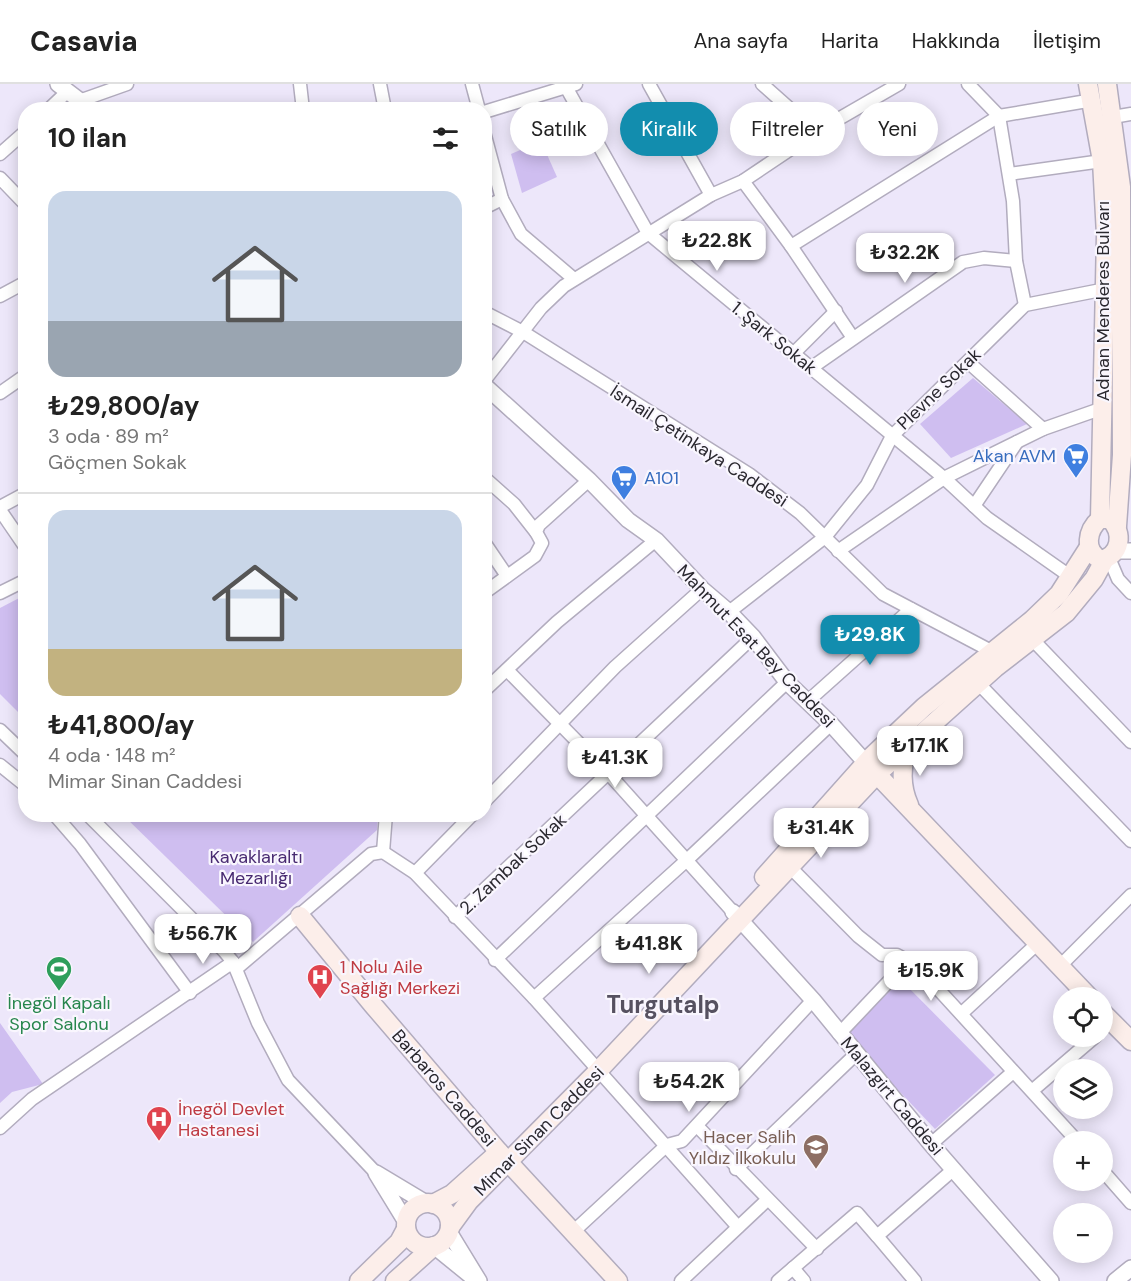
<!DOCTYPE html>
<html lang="tr">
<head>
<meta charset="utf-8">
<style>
  :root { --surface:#fff; --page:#f6f6f6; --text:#222; --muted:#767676; --line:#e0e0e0; --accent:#128dae }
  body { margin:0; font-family:"DM Sans",sans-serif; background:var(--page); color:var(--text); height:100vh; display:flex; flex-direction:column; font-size:22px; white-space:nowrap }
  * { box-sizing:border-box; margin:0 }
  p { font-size:20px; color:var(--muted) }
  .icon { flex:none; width:33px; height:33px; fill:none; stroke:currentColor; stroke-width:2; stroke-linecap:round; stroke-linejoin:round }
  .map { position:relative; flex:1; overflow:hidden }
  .panel { position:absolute; left:18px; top:18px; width:474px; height:720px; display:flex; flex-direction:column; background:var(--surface); border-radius:24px; box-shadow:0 3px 15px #0003 }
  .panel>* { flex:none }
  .banner { position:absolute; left:510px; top:18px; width:531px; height:54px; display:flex; gap:12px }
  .tools { position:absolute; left:1053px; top:903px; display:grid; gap:12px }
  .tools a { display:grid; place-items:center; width:60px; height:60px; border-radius:50%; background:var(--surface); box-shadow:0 3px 15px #0003; font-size:30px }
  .price { position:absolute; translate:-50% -51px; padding:0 14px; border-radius:12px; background:#fff; color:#222; font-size:20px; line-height:39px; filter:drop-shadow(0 2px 3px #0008) }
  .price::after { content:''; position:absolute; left:50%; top:36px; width:18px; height:14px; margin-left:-9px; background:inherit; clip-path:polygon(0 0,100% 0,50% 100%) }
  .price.active { background:var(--accent); color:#fff }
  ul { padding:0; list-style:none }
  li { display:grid; align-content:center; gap:12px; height:318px; padding:0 30px }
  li+li { border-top:2px solid var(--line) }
  li span { display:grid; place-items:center; height:186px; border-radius:18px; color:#555 }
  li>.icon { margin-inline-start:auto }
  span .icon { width:108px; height:108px; fill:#fffc; stroke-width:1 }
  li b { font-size:26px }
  h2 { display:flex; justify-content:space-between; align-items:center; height:72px; padding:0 30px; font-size:26px }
  .tag { padding:0 21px; border-radius:27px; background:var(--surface); box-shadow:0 3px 15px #0003; font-size:21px; line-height:54px }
  .tag.active { background:var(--accent); color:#fff }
  header { display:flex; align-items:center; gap:36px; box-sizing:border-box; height:84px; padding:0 30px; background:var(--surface); border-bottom:2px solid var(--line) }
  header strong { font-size:28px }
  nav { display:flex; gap:33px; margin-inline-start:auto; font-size:21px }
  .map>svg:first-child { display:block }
</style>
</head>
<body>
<header>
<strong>Casavia</strong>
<nav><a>Ana sayfa</a><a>Harita</a><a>Hakkında</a><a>İletişim</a></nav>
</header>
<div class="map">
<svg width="1131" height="1197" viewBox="0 0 1131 1197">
  <rect width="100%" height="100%" fill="#ede7fa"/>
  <g fill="#cfbef0">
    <polygon points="541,57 557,93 522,109 511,70"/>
    <polygon points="973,294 1027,340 951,374 920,340"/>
    <polygon points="25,511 25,635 0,610 0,524"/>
    <polygon points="123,731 378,731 377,746 253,858"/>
    <polygon points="901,896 995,991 935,1045 846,951"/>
    <polygon points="0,939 43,1000 12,1008 0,1019"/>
  </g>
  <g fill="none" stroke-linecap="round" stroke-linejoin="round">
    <g stroke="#b2acbe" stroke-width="15">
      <g id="minor">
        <polyline points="300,0 303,26"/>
        <polyline points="380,0 385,26"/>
        <polyline points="472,0 479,26"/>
        <polyline points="649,0 711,111"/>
        <polyline points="762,0 816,48"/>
        <polyline points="968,0 999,32"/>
        <polyline points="566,3 648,149 944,394 987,434 1071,493"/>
        <polyline points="79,17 127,0"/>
        <polyline points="48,26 67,8"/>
        <polyline points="484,28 576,0"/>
        <polyline points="999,32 1013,117 1016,177 1025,221"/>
        <polyline points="1113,33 1131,30"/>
        <polyline points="484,48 502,115 521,150 574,195"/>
        <polyline points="0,70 26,47"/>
        <polyline points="1009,90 1102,77"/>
        <polyline points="0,94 26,121"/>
        <polyline points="743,97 791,162 853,254"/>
        <polyline points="484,124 502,115"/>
        <polyline points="791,162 999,32 1093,16"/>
        <polyline points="0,212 26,198"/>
        <polyline points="484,228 523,248 749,390 800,429 883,510 993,568"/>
        <polyline points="793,270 836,227"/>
        <polyline points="968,278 1043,345"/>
        <polyline points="811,284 963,178 984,174 1016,177"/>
        <polyline points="484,297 541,224 564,202 711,111 743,97 816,48 899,0"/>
        <polyline points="0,309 26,291"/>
        <polyline points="484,397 487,396 514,420 536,448"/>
        <polyline points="974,422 1017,358"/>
        <polyline points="0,423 26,409"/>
        <polyline points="0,426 26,464"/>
        <polyline points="484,458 507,492"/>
        <polyline points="838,467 944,394 1043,345 1103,324"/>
        <polyline points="1109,474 1118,495 1131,509"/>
        <polyline points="0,509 26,496"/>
        <polyline points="484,509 535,472 542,459 536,448 539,441 589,396"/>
        <polyline points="729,528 825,453 867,401 892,352 1025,221 1106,205"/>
        <polyline points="1032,555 1131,658"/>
        <polyline points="507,586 609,690 733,828"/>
        <polyline points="979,600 1131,757"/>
        <polyline points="484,607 557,538 656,456"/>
        <polyline points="808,617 911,525"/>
        <polyline points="0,646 26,671"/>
        <polyline points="0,681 26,702"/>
        <polyline points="484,718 615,583 702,505"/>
        <polyline points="54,730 80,760 190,909"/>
        <polyline points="87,730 224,867 233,878 258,939 288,996 376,1089"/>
        <polyline points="383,768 415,789 534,914 738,1143"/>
        <polyline points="383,768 386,730"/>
        <polyline points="786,779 858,852 882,871 897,871 917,882 1078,1058"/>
        <polyline points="415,789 473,730"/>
        <polyline points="455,833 753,553"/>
        <polyline points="495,876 787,598"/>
        <polyline points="1061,881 1131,811"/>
        <polyline points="236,885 371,770 383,768"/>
        <polyline points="534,914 688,775 831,640"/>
        <polyline points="962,929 1039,858"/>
        <polyline points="839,950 909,876"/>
        <polyline points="1033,1006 1096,952"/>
        <polyline points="697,1042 817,1165"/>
        <polyline points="0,1044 32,1015 233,878"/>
        <polyline points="931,1060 1013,988"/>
        <polyline points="736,1085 856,970"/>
        <polyline points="1102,1086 1131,1119"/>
        <polyline points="574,1147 667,1061 682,1057 813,916"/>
        <polyline points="877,1152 915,1197"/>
        <polyline points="793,1184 804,1197"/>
        <polyline points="681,1197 767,1116"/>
        <polyline points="778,1197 857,1129 877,1152 954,1085"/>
      </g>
    </g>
    <g stroke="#b2acbe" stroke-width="18">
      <g id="tertiary">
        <polyline points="58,0 92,26"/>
        <polyline points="484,301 589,396 628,436 656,456 702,505 729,528 753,553 787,598 831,640 866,679"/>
        <polyline points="1116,467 1131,467"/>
        <polyline points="733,828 813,916 931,1060 1051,1197"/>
        <polyline points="406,1138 376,1089 426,1119"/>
        <polyline points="449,1148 479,1197"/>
        <polyline points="434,1162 471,1192"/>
        <polyline points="1115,1197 1131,1184"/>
      </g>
    </g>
    <g stroke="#b2acbe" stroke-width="21">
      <g id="secondary">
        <polyline points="1088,0 1102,77 1106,151 1100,435"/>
        <polyline points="1107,0 1121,103 1122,371 1117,442"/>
        <path d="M1100,435H1110C1124,449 1121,471 1101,476C1083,467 1087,446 1100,435Z"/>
        <path d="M906,664C902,684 900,701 909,721"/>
        <polyline points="869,682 1090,914"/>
        <polyline points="764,793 871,673 924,623 1032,536 1059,510 1089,463"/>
        <polyline points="300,832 373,921 499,1068 618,1197"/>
        <polyline points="1102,928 1131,957"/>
        <circle cx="428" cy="1141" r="22"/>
        <polyline points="433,1120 452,1110 499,1068"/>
        <polyline points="450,1143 469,1117 598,987 877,690 995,584 1066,529 1094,495 1105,475"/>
        <polyline points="359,1197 399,1158 406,1145"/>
        <polyline points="395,1197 434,1162"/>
      </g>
    </g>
    <use href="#minor" stroke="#fff" stroke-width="12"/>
    <use href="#tertiary" stroke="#fff" stroke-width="15"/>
    <use href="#secondary" stroke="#fceeea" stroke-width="18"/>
  </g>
  <defs>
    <g id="supermarket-pin" transform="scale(1.35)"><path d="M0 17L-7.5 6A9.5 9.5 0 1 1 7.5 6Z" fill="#3f7fe0" stroke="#f9f6fe"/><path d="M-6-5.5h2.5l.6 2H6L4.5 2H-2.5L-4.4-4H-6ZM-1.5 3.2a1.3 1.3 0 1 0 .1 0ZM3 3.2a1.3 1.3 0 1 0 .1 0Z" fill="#fff"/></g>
    <g id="stadium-pin" transform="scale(1.35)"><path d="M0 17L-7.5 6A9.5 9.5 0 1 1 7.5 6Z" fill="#2e9e5b" stroke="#f9f6fe"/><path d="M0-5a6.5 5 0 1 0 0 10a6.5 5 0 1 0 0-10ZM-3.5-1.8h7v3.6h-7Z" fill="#fff"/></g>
    <g id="hospital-pin" transform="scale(1.35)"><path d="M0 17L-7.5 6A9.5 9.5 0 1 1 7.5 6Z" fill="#e0444e" stroke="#f9f6fe"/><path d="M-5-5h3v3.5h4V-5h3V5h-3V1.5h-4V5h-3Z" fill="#fff"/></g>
    <g id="school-pin" transform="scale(1.35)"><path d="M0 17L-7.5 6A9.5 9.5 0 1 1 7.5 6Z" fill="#8d6e63" stroke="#f9f6fe"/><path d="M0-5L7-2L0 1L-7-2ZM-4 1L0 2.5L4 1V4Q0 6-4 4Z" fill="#fff"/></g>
  </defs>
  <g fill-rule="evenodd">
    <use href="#supermarket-pin" x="1076" y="372"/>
    <use href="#supermarket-pin" x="624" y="394"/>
    <use href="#stadium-pin" x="59" y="885"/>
    <use href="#hospital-pin" x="320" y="893"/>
    <use href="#hospital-pin" x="159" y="1035"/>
    <use href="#school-pin" x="816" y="1063"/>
  </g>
  <g text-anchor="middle" stroke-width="4.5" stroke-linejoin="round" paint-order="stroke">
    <g font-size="18" fill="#2a282f" stroke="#f9f6fe">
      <text transform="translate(1103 217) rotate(-90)" y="6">Adnan Menderes Bulvarı</text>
      <text transform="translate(774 254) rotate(39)" y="6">1. Şark Sokak</text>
      <text transform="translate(939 305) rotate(-44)" y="6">Plevne Sokak</text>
      <text transform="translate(699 362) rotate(33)" y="6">İsmail Çetinkaya Caddesi</text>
      <text transform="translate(756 562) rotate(46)" y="6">Mahmut Esat Bey Caddesi</text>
      <text transform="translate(513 780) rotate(-43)" y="6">2. Zambak Sokak</text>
      <text transform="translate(444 1004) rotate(49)" y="6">Barbaros Caddesi</text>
      <text transform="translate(892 1012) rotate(50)" y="6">Malazgirt Caddesi</text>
      <text transform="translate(539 1047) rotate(-45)" y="6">Mimar Sinan Caddesi</text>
    </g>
    <g font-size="18" fill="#366cbe" stroke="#f9f6fe" text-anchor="end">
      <text x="1056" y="378">Akan AVM</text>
      <text x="644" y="400" text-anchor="start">A101</text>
    </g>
    <g font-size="18" fill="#482a71" stroke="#f9f6fe">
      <text x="256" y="779">Kavaklaraltı<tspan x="256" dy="21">Mezarlığı</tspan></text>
    </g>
    <g font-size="18" fill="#be3a42" stroke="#f9f6fe" text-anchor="start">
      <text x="340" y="889">1 Nolu Aile<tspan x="340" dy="21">Sağlığı Merkezi</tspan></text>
      <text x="178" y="1031">İnegöl Devlet<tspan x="178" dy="21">Hastanesi</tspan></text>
    </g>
    <g font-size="18" fill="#27864d" stroke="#f9f6fe">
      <text x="59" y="925">İnegöl Kapalı<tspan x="59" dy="21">Spor Salonu</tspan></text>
    </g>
    <g font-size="18" fill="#785e54" stroke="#f9f6fe" text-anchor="end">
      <text x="796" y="1059">Hacer Salih<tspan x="796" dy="21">Yıldız İlkokulu</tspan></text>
    </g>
    <g font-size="24" font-weight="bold" fill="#565160" stroke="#f9f6fe">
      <text x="663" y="929">Turgutalp</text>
    </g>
  </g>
</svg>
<div class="tools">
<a><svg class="icon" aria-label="locate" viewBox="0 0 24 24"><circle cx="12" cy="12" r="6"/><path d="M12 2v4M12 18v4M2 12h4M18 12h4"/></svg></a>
<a><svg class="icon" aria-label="layers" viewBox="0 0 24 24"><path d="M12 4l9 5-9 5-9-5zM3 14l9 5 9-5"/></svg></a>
<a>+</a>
<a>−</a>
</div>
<b class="price" style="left:717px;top:188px">₺22.8K</b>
<b class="price" style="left:905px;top:200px">₺32.2K</b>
<b class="price active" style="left:870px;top:582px">₺29.8K</b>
<b class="price" style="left:920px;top:693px">₺17.1K</b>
<b class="price" style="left:615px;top:705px">₺41.3K</b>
<b class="price" style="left:821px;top:775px">₺31.4K</b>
<b class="price" style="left:203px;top:881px">₺56.7K</b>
<b class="price" style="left:649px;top:891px">₺41.8K</b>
<b class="price" style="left:931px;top:918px">₺15.9K</b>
<b class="price" style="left:689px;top:1029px">₺54.2K</b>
<div class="banner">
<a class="tag">Satılık</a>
<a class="tag active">Kiralık</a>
<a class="tag">Filtreler</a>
<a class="tag">Yeni</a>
</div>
<section class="panel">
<h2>10 ilan<svg class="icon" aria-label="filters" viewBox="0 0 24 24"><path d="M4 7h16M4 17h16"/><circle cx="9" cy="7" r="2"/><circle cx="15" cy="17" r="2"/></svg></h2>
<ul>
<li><span style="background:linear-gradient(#c9d6e8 70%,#9aa5b1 0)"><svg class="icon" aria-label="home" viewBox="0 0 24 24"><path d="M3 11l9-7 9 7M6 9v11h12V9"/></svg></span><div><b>₺29,800/ay</b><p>3 oda · 89 m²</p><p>Göçmen Sokak</p></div></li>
<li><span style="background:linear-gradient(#c9d6e8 75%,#c2b280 0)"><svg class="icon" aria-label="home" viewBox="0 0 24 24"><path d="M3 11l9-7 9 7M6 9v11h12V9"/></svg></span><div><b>₺41,800/ay</b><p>4 oda · 148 m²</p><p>Mimar Sinan Caddesi</p></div></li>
</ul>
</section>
</div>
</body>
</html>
